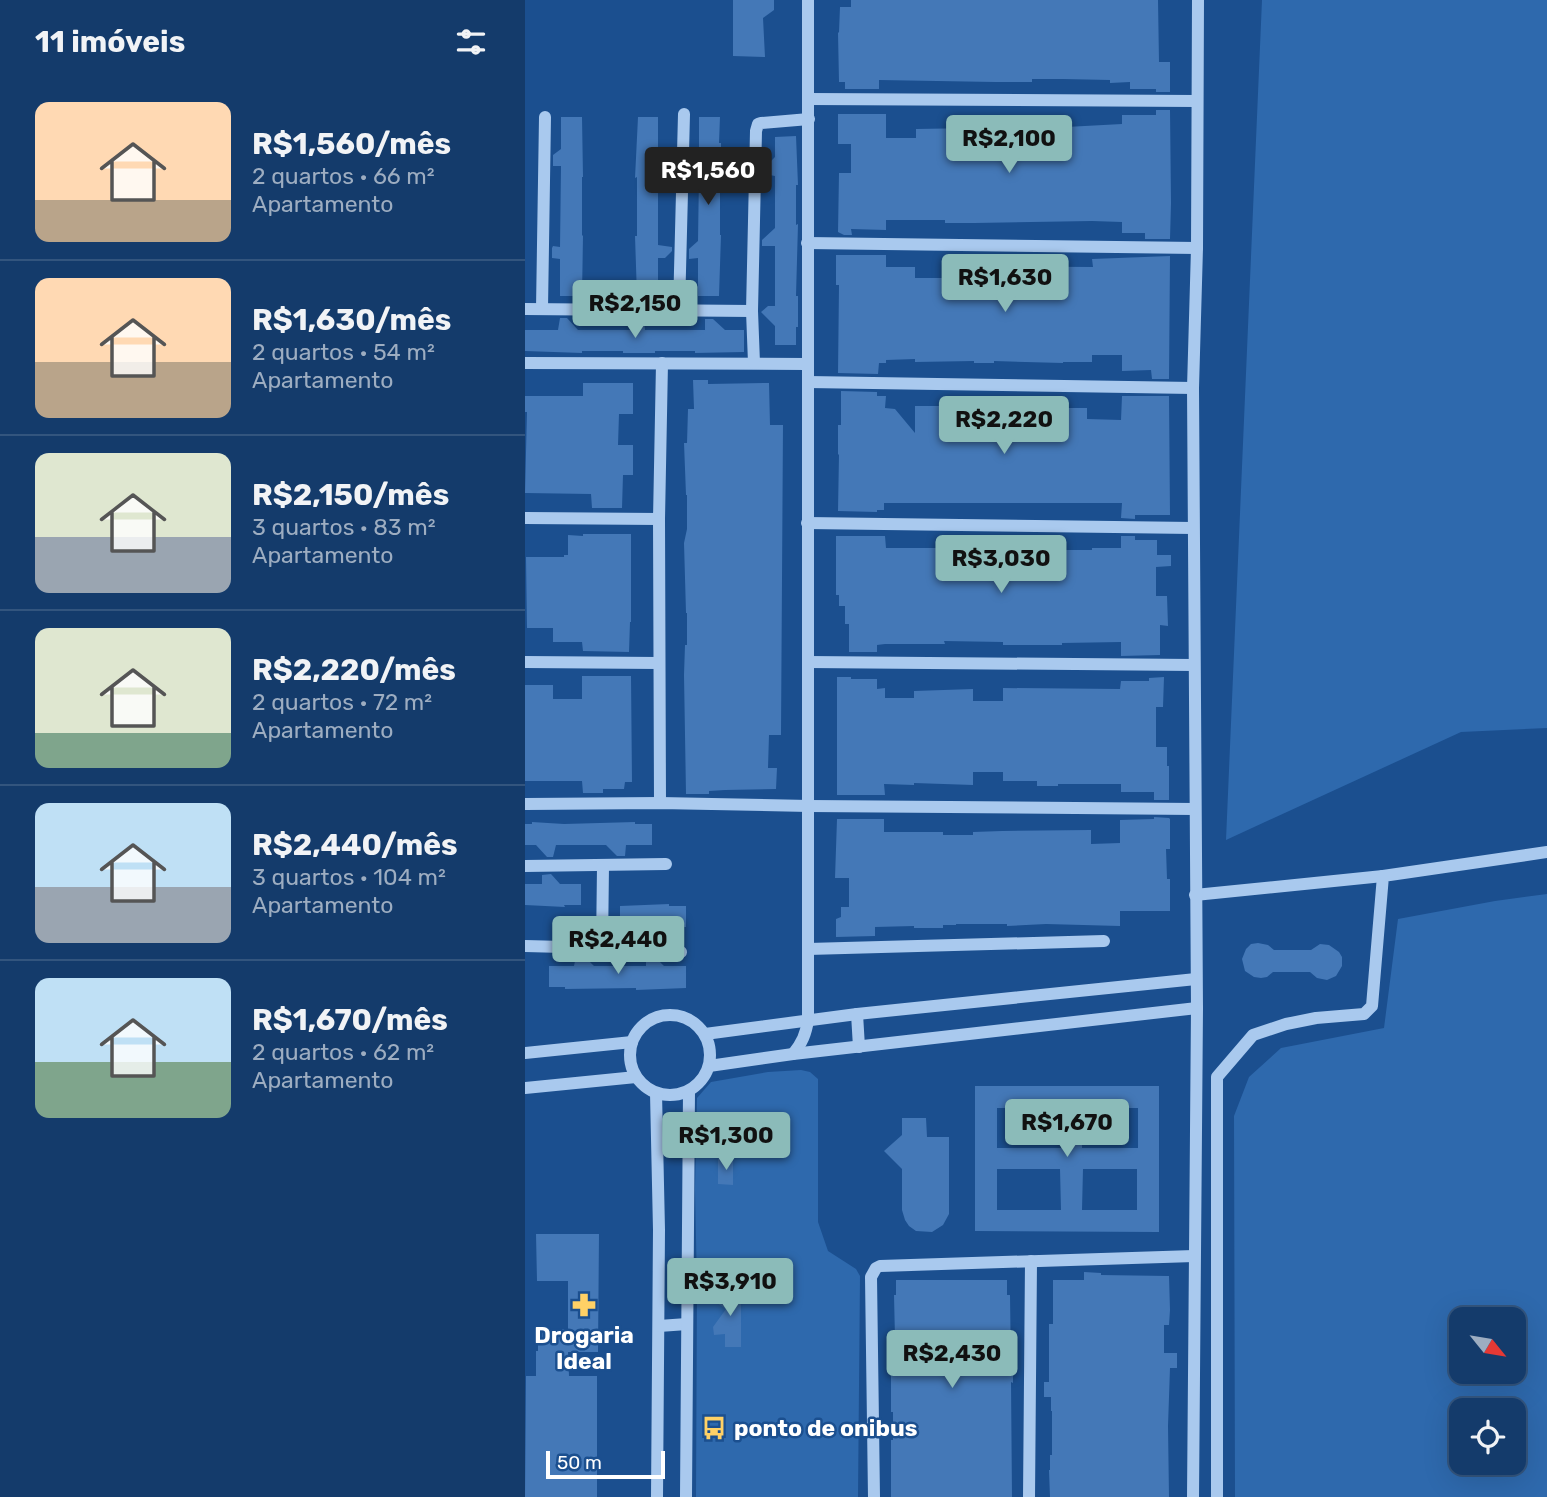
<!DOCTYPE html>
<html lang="pt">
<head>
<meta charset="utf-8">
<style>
  :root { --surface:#143b6b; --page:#214673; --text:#f1f3f6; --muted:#9dadc1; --line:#33557e; --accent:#8bbbb9 }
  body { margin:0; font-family:Rubik,sans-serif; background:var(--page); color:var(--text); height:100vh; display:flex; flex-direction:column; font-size:26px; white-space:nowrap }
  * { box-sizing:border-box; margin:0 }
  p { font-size:23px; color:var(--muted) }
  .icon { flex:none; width:38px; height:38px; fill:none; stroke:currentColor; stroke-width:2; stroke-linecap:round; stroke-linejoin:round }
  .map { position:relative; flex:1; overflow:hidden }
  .drawer { display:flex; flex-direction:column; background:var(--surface); width:525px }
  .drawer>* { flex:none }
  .needle { width:46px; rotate:120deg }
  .controls { position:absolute; left:924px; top:1307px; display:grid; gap:14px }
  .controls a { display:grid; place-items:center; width:77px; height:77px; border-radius:14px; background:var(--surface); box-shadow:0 7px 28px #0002,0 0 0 2px var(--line); font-size:35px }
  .scale { position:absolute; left:21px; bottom:18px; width:119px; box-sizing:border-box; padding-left:7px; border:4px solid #fff; border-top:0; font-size:19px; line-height:24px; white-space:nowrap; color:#fff; -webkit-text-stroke:5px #1b4f8f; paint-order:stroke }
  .price { position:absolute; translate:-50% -60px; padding:0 16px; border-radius:7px; background:var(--accent); color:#111; font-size:23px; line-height:46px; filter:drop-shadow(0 2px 4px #0008) }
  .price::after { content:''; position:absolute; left:50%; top:42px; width:21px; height:16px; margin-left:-10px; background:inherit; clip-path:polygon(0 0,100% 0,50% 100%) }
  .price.on { background:#222; color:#fff }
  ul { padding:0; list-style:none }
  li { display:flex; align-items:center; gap:21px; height:175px; padding:0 35px }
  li+li { border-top:2px solid var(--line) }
  li span { display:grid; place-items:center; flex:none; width:196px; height:140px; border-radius:14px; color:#555 }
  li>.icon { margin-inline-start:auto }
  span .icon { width:84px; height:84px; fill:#fffc; stroke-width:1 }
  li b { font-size:30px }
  h2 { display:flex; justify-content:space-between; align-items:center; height:84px; padding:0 35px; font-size:30px }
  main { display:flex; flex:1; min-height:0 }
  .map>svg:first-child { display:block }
</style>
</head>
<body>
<main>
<section class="drawer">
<h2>11 imóveis<svg class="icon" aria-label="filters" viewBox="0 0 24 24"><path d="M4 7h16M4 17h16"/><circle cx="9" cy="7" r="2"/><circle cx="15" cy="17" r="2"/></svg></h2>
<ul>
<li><span style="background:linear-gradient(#ffd9b3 70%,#b9a48a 0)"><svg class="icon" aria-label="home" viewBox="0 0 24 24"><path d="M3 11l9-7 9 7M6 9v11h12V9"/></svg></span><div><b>R$1,560/mês</b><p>2 quartos · 66 m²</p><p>Apartamento</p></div></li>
<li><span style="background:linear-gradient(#ffd9b3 60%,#b9a48a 0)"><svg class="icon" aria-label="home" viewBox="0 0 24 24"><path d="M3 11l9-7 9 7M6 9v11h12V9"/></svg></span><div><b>R$1,630/mês</b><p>2 quartos · 54 m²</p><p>Apartamento</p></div></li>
<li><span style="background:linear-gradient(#dfe7d0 60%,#9aa5b1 0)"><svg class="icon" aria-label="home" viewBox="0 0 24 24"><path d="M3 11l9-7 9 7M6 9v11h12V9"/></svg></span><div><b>R$2,150/mês</b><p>3 quartos · 83 m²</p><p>Apartamento</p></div></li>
<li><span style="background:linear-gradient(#dfe7d0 75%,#7fa58c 0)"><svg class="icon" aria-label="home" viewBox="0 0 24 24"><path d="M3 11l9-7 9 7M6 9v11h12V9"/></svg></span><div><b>R$2,220/mês</b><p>2 quartos · 72 m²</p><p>Apartamento</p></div></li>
<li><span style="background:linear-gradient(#bfe0f5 60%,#9aa5b1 0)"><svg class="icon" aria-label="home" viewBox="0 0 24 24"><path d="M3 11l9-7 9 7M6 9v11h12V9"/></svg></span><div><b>R$2,440/mês</b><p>3 quartos · 104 m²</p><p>Apartamento</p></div></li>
<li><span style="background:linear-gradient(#bfe0f5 60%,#7fa58c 0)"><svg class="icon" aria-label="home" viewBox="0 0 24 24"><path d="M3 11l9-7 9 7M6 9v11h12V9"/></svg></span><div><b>R$1,670/mês</b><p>2 quartos · 62 m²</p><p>Apartamento</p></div></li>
</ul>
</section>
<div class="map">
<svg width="1022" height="1497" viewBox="0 0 1022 1497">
  <rect width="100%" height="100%" fill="#1b4f8f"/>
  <g fill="#2e69ad" fill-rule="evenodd">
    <polygon points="737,0 1022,0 1022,728 936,732 701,840"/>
    <path d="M1022,894V1497H710L709,1116L724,1077L756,1048L859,1028L873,919L970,901ZM936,1320H989V1372H936ZM989,1410V1463H936V1410Z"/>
    <polygon points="276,1070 285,1072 293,1079 293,1222 303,1251 331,1269 335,1276 333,1497 171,1497 172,1287 170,1189 172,1098 186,1082 243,1072"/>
  </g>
  <g fill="#4478b7" fill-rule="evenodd">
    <polygon points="208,0 249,0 249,10 238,18 240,57 208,56"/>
    <polygon points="326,0 633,0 634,62 645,62 645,92 631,92 631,89 605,89 605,82 585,83 585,80 538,79 507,79 507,82 470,82 354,80 354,89 320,89 320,82 314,82 313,33 314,32 315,7 326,7"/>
    <polygon points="631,110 645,110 646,203 645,239 620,239 620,233 597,233 597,222 567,221 449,223 420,223 420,220 361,220 361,230 326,229 327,235 319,235 313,232 314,173 326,173 326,144 313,144 313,114 361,114 361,138 391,138 391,129 509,127 509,129 541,130 541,127 597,124 597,115 631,115"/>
    <polygon points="36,117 57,117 58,177 57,177 57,235 58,236 57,296 35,296 35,259 27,258 27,248 28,246 35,247 36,166 28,166 28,155 36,149"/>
    <polygon points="113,117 133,117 133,152 148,157 140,166 133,166 133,245 147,247 147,251 140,258 133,258 133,296 112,296 110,236 112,236 112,177 110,178"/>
    <polygon points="174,117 195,117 194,143 196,143 196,177 195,177 195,235 196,235 194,296 173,296 173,258 164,259 164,249 173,241 174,174 166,167 167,154 174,147"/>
    <polygon points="271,136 273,185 271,185 271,225 273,224 271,296 273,296 273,327 271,327 271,345 250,345 250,326 236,312 243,306 250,306 250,246 237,246 237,240 250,228 250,176 239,174 239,168 250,157 250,137"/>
    <polygon points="311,255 361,255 361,267 390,267 390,278 420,278 420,266 568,267 567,259 645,256 644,379 627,379 626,370 597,371 597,355 567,355 567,362 538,362 538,363 469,361 469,363 449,363 449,361 390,362 390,359 361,360 361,363 354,363 353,374 313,373 314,285 311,285"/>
    <polygon points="35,318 42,318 53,330 107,330 109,319 119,319 120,330 180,330 180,319 188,319 200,330 219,330 219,352 170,353 170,351 130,351 130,353 98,353 98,351 57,351 57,353 0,351 0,330 33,330"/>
    <polygon points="168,380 183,380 183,384 244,383 245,425 258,425 256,735 244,735 243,768 252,768 251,789 200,790 184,791 184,794 161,794 159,675 160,645 162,645 162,613 161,613 159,543 162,529 162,495 161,495 159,443 162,443 163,409 169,409"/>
    <polygon points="58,383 108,383 108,414 94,414 93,445 108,445 108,475 98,475 97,508 67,508 66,494 0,493 2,412 0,412 0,396 58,396"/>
    <polygon points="316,391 352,392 352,396 361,396 360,408 370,409 390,433 390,406 419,406 419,408 538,406 537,408 562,408 562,419 596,420 597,396 644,396 645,515 610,515 610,519 596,518 597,503 359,503 359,510 352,510 352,512 313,511 314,454 313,455 313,425 316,425"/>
    <polygon points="58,534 106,534 106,622 105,622 104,652 58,651 57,642 28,642 28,628 2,628 1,557 39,557 39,555 43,555 43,535 58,536"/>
    <polygon points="311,536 360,536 361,548 419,548 419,550 508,547 508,548 537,548 537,550 567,550 567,548 596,548 596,536 610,536 610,540 632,540 632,555 646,555 646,566 631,567 631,596 642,596 643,626 635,625 635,655 596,656 596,642 537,643 537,645 478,645 478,642 419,641 420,644 360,644 352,645 352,652 324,652 324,624 320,624 320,606 314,606 314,595 311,595"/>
    <polygon points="57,676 106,676 107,782 100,782 99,789 78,789 78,793 58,793 57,781 0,781 0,685 28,685 28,699 57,699"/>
    <polygon points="312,677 326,677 326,679 352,679 352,689 360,688 360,698 389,698 389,691 448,689 448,701 478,701 478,688 595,689 596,681 624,681 624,678 639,677 638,707 631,707 631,747 642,747 642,766 644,766 644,800 629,800 629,792 596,792 596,784 533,784 533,786 512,786 512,781 478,781 478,772 448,772 448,785 389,783 389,785 359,784 360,795 312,795"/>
    <polygon points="629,817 644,818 645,819 645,849 641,849 642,879 645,879 645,911 595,911 595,926 521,924 482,926 482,924 431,924 431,925 418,925 418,928 389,928 389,926 350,927 350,936 311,937 311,919 316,917 316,907 324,907 324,878 310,878 312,819 359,819 359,832 418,832 418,835 448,835 448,832 477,831 566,830 566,844 595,843 595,820 629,819"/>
    <polygon points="7,822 39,824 110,822 110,824 127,824 127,845 101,845 100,856 92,856 81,845 31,845 28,857 22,857 11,845 0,845 0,824 7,824"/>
    <polygon points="26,874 35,884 56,884 56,905 39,905 40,907 0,905 0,884 17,884 17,875"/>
    <polygon points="144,904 144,906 161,906 161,927 134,927 135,942 130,942 115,927 95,927 95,906"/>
    <polygon points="733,943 743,945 749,950 786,950 795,944 804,945 814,952 817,957 817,966 811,976 802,980 792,978 785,972 748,972 742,977 736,978 729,977 720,971 717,959 721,949 726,944"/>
    <polygon points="51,956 59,956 69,966 121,966 121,959 133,960 139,966 161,966 161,988 111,990 111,988 40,989 40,987 24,987 24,966 49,966"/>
    <path d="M450,1086H634V1232L450,1231ZM472,1108H536V1148H472ZM557,1108H613V1148H557ZM472,1169H535L536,1210H472ZM558,1169H612V1210H557Z"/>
    <polygon points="377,1118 401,1118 402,1137 424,1137 424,1214 418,1225 407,1232 391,1231 384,1226 380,1220 377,1210 377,1169 359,1151 377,1135"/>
    <polygon points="193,1159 208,1159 208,1185 193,1184"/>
    <polygon points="11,1234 74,1234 73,1352 43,1352 44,1376 72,1376 72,1497 0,1497 1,1376 11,1376 11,1351 13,1351 13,1329 43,1329 43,1281 12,1281"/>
    <polygon points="559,1272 576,1273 576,1275 644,1276 645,1310 644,1325 639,1325 639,1353 652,1353 652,1368 645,1368 643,1426 644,1497 525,1497 524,1470 525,1470 525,1455 527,1455 527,1411 526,1411 526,1397 519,1397 519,1382 524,1382 524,1324 528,1324 528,1280 559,1280"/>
    <polygon points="371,1280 482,1280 482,1295 485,1295 486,1368 488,1368 488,1383 486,1382 487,1497 366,1497 366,1440 368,1440 368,1412 366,1412 366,1354 367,1354 367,1339 370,1339 369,1295 371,1295"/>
    <polygon points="192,1291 216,1291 216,1347 200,1347 200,1334 189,1335 188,1327 201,1309 192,1303"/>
  </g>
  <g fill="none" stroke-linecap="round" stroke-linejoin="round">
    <g stroke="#a9c9ee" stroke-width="12">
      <polyline points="283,99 672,101"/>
      <polyline points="282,243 672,248"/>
      <polyline points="0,309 227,311"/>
      <polyline points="17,309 20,117"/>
      <polyline points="154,310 159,114"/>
      <polyline points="0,363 283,364"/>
      <polyline points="229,363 227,311 231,131 233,124 236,123 284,119"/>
      <polyline points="283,382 668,388"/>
      <polyline points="0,518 134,519 137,363"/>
      <polyline points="134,519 135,803"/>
      <polyline points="282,523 668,528"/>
      <polyline points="0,662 134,663"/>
      <polyline points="283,662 669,665"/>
      <polyline points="0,804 135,803 284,806 670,809"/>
      <polyline points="0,866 141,864"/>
      <polyline points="670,895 858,876"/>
      <polyline points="0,946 77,948 78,866"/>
      <polyline points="77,948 156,952"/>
      <polyline points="283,949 579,941"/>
      <polyline points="332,1014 334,1047"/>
      <circle cx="145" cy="1055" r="40"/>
      <polyline points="180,1034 332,1014 671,979"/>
      <polyline points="0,1053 107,1042"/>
      <path d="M268,1054C277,1043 281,1034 283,1020V0"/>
      <polyline points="184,1066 268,1054 672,1008"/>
      <polyline points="0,1088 111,1077"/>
      <polyline points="131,1093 134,1230 132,1497"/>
      <polyline points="134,1326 162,1324"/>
      <polyline points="161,1497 164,1091"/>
      <polyline points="349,1497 346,1277 351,1268 355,1266 669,1256"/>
      <polyline points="504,1497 506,1261"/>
      <polyline points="668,1497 672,1008 668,388 672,248 673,0"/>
      <polyline points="692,1497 692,1077 728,1035 761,1024 791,1018 839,1014 847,1006 858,876 1022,852"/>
    </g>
  </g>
  <defs>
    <g id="pharmacy-bare" transform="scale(1.89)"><path d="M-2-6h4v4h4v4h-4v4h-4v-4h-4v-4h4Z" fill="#ffd166" stroke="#1b4f8f" stroke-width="2.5" paint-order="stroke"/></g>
    <g id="bus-bare" transform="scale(1.89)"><path d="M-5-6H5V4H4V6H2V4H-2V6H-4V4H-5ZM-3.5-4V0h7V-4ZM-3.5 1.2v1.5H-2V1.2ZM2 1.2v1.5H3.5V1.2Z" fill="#ffd166" stroke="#1b4f8f" stroke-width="2.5" paint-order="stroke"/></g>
  </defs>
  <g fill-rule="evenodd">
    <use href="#pharmacy-bare" x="59" y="1305"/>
    <use href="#bus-bare" x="189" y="1428"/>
  </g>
  <g text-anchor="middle" stroke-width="5" stroke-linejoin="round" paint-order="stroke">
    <g font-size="23" font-weight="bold" fill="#fff" stroke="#1b4f8f">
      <text x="59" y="1343">Drogaria<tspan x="59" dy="26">Ideal</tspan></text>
      <text x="209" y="1436" text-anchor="start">ponto de onibus</text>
    </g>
  </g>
</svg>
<div class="controls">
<a><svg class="needle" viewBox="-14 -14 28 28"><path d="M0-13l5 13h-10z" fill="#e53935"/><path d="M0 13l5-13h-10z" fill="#9dadc1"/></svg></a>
<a><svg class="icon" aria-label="locate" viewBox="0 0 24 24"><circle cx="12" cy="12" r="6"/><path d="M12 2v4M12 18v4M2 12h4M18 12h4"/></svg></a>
</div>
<div class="scale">50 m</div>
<b class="price" style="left:484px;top:175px">R$2,100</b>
<b class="price on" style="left:183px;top:207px">R$1,560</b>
<b class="price" style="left:480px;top:314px">R$1,630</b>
<b class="price" style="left:110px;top:340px">R$2,150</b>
<b class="price" style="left:479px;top:456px">R$2,220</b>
<b class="price" style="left:476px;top:595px">R$3,030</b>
<b class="price" style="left:93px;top:976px">R$2,440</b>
<b class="price" style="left:542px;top:1159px">R$1,670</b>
<b class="price" style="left:201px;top:1172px">R$1,300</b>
<b class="price" style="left:205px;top:1318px">R$3,910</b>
<b class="price" style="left:427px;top:1390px">R$2,430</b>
</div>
</main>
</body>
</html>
